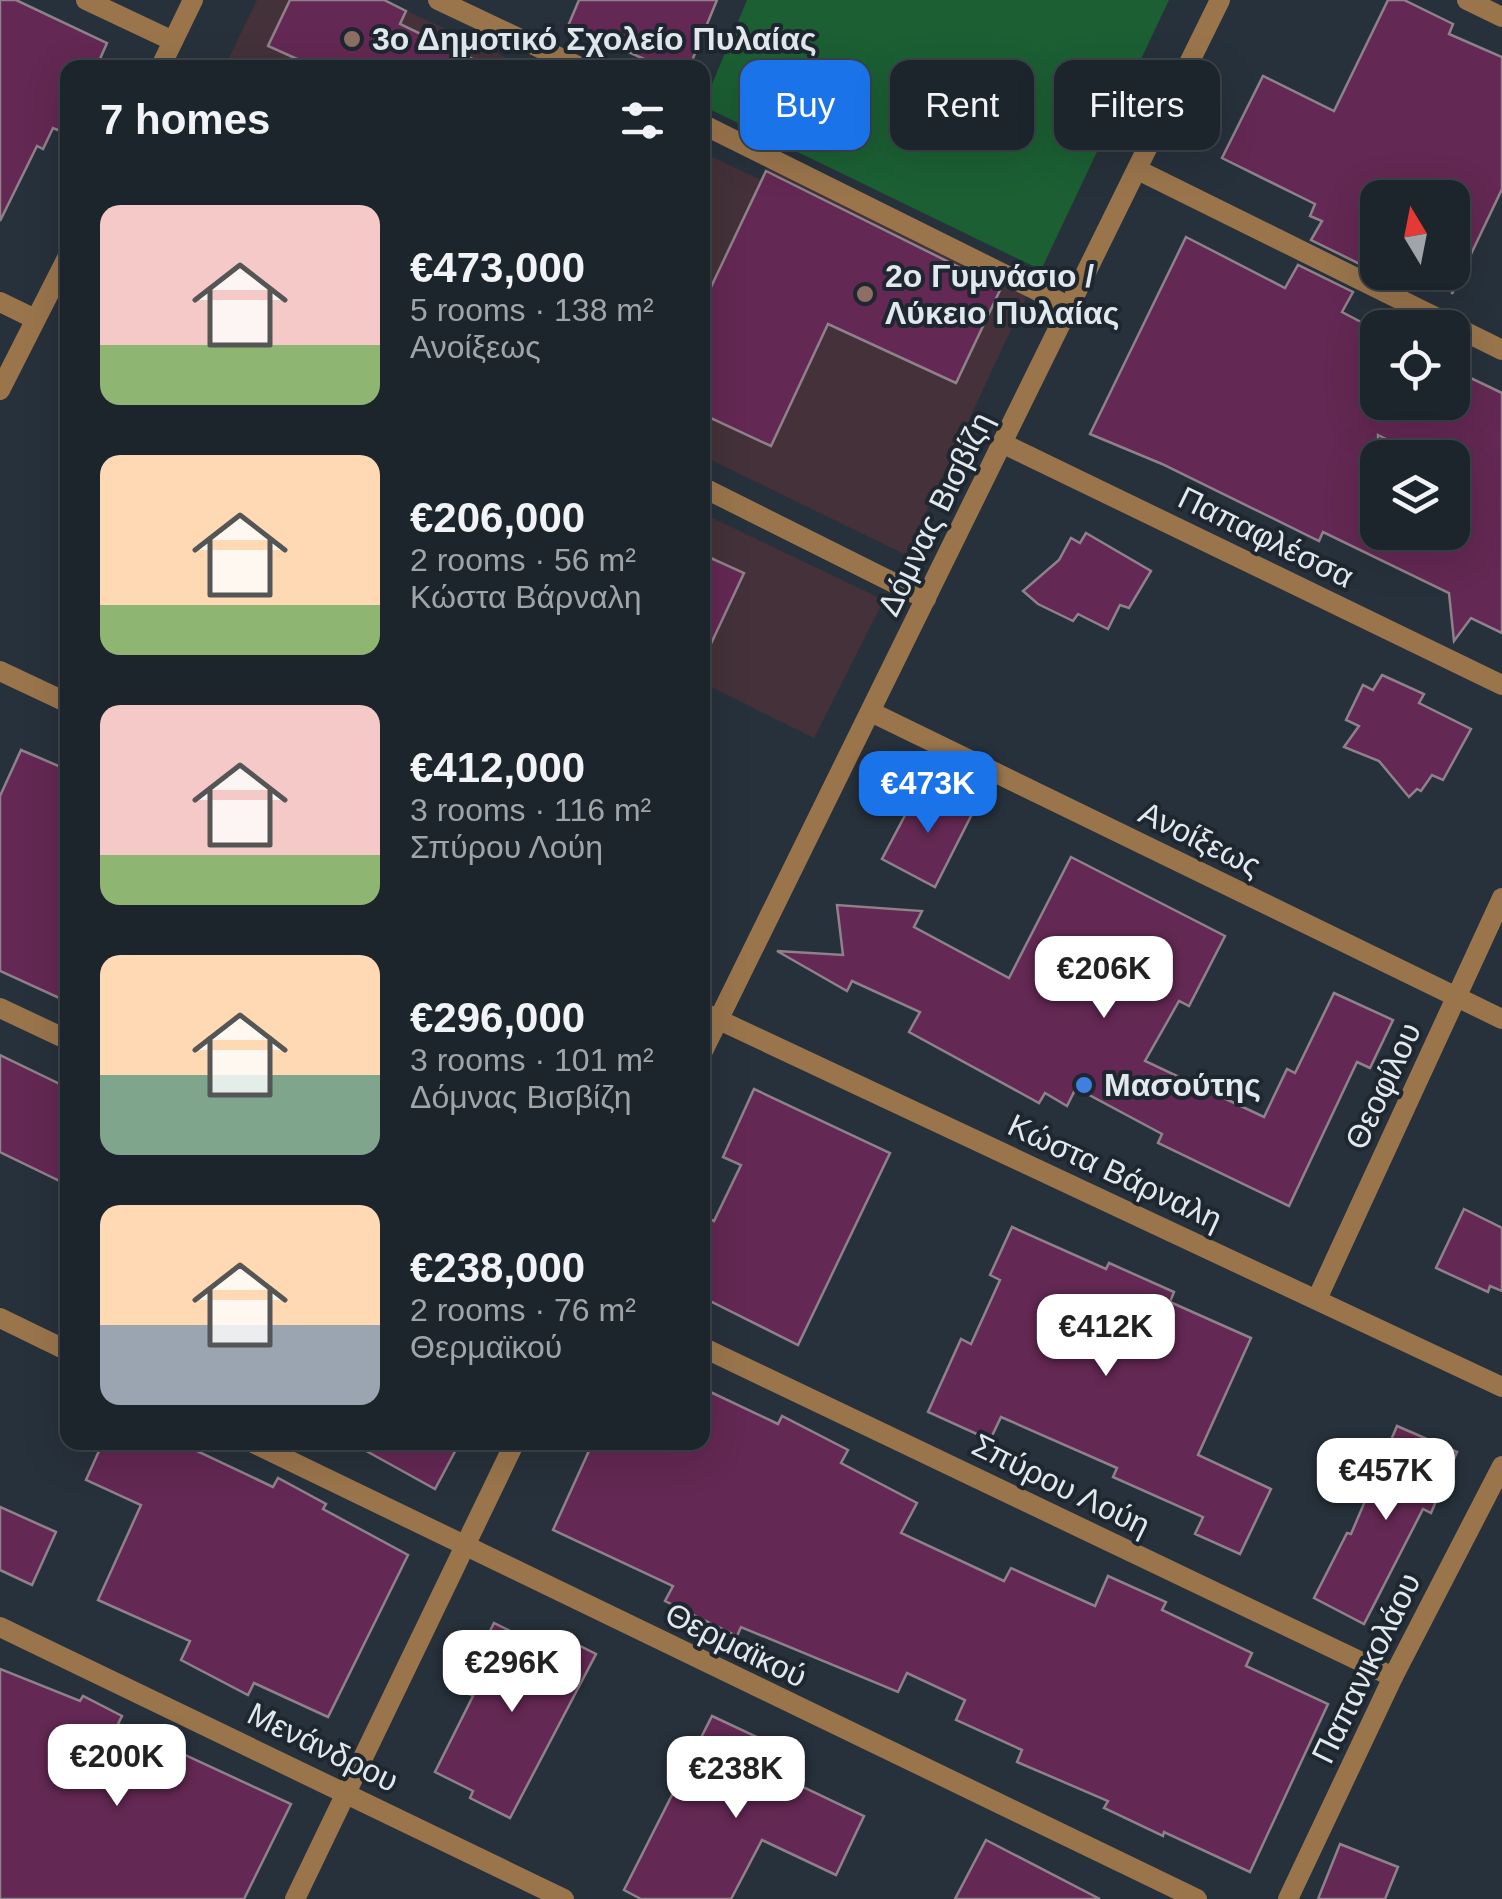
<!DOCTYPE html>
<html lang="en">
<head>
<meta charset="utf-8">
<style>
  :root { --surface:#1d252c; --page:#252d34; --text:#f1f3f6; --muted:#a0a5a9; --line:#3b4248; --accent:#1a73e8 }
  body { margin:0; font-family:Arial,sans-serif; background:var(--page); color:var(--text); height:100vh; display:flex; flex-direction:column; font-size:38px; white-space:nowrap }
  * { box-sizing:border-box; margin:0 }
  p { font-size:32px; color:var(--muted) }
  .icon { flex:none; width:55px; height:55px; fill:none; stroke:currentColor; stroke-width:2; stroke-linecap:round; stroke-linejoin:round }
  .map { position:relative; flex:1; overflow:hidden }
  .details { position:absolute; left:60px; top:60px; width:650px; height:1390px; display:flex; flex-direction:column; background:var(--surface); border-radius:20px; box-shadow:0 10px 40px #0002,0 0 0 2px var(--line) }
  .details>* { flex:none }
  .top-card { position:absolute; left:740px; top:60px; width:610px; height:90px; display:flex; gap:20px }
  .needle { width:65px; rotate:350deg }
  .fabs { position:absolute; left:1360px; top:180px; display:grid; gap:20px }
  .fabs a { display:grid; place-items:center; width:110px; height:110px; border-radius:20px; background:var(--surface); box-shadow:0 10px 40px #0002,0 0 0 2px var(--line); font-size:50px }
  .price { position:absolute; translate:-50% -85px; padding:0 22px; border-radius:20px; background:#fff; color:#222; font-size:32px; line-height:65px; filter:drop-shadow(0 2px 5px #0008) }
  .price::after { content:''; position:absolute; left:50%; top:60px; width:30px; height:22px; margin-left:-15px; background:inherit; clip-path:polygon(0 0,100% 0,50% 100%) }
  .price.selected { background:var(--accent); color:#fff }
  ul { padding:0; list-style:none }
  li { display:flex; align-items:center; gap:30px; height:250px; padding:0 40px }
  li span { display:grid; place-items:center; flex:none; width:280px; height:200px; border-radius:20px; color:#555 }
  li>.icon { margin-inline-start:auto }
  span .icon { width:120px; height:120px; fill:#fffc; stroke-width:1 }
  li b { font-size:42px }
  h2 { display:flex; justify-content:space-between; align-items:center; height:120px; padding:0 40px; font-size:42px }
  .tag { padding:0 35px; border-radius:20px; background:var(--surface); box-shadow:0 10px 40px #0002,0 0 0 2px var(--line); font-size:35px; line-height:90px }
  .tag.selected { background:var(--accent); color:#fff }
  .map>svg:first-child { display:block }
</style>
</head>
<body>
<div class="map">
<svg width="1502" height="1899" viewBox="0 0 1502 1899">
  <rect width="100%" height="100%" fill="#27313b"/>
  <g fill="#443139">
    <polygon points="257,0 384,0 526,67 224,68"/>
    <polygon points="702,152 761,180 770,163 1031,287 906,555 703,456"/>
    <polygon points="702,513 884,600 814,738 703,683"/>
  </g>
  <polygon fill="#1c5f33" points="747,0 1169,0 1041,270 703,106"/>
  <g fill="#632853" stroke="#8f818a" stroke-width="2.5" fill-rule="evenodd">
    <polygon points="0,0 16,0 107,43 96,68 68,68 68,134 53,128 43,149 37,146 0,221"/>
    <polygon points="290,0 384,0 406,11 400,24 491,68 293,68 297,59 268,46"/>
    <polygon points="579,0 717,0 689,68 665,68 568,26"/>
    <polygon points="1388,0 1404,0 1453,24 1449,34 1502,57 1502,189 1452,294 1452,198 1378,198 1378,247 1366,267 1311,240 1322,221 1310,216 1315,204 1222,158 1263,76 1334,111"/>
    <polygon points="766,171 1001,288 956,383 828,324 771,446 702,414 702,306"/>
    <path d="M1186,237L1285,288L1298,265L1353,292L1342,312L1378,331V402H1452V369L1502,393V633L1471,618L1454,641L1449,593L1323,532L1319,541L1162,464L1090,434ZM1378,435L1425,458H1452V471L1469,479L1452,509V532H1378Z"/>
    <polygon points="1086,533 1151,571 1129,608 1120,605 1108,629 1078,614 1073,621 1038,604 1023,591 1059,560 1071,538 1080,543"/>
    <polygon points="702,554 744,573 702,663"/>
    <polygon points="1382,675 1424,694 1419,703 1471,729 1443,780 1432,775 1421,791 1417,789 1409,797 1379,761 1344,747 1359,726 1346,720 1363,685 1373,690"/>
    <polygon points="21,750 68,770 68,1002 0,971 0,796"/>
    <polygon points="921,785 973,812 935,887 882,859"/>
    <polygon points="1071,857 1225,936 1189,1006 1179,1001 1145,1061 1264,1117 1287,1069 1295,1073 1334,993 1393,1020 1370,1068 1357,1062 1289,1206 1158,1143 1162,1134 1076,1088 1067,1106 1045,1093 1039,1103 909,1032 920,1012 852,981 847,991 777,951 843,955 837,905 922,911 914,927 1009,978"/>
    <polygon points="0,1055 68,1088 68,1185 0,1152"/>
    <polygon points="754,1089 890,1153 798,1345 702,1297 702,1215 714,1221 741,1165 723,1157"/>
    <polygon points="1464,1209 1502,1228 1502,1291 1490,1286 1488,1292 1436,1268"/>
    <polygon points="1012,1227 1106,1269 1109,1263 1174,1292 1170,1302 1251,1338 1198,1455 1271,1489 1240,1554 1195,1534 1203,1517 1113,1477 1117,1468 1001,1417 990,1440 928,1412 961,1339 971,1344 1000,1280 990,1275"/>
    <polygon points="702,1388 778,1424 782,1416 848,1450 841,1463 917,1503 901,1533 1004,1581 1011,1568 1095,1606 1108,1576 1166,1602 1162,1610 1252,1653 1246,1666 1328,1704 1250,1872 1164,1832 1163,1836 1104,1808 1108,1801 1017,1762 1022,1750 956,1720 965,1700 907,1673 898,1692 741,1627 737,1636 665,1601 673,1586 553,1530 593,1442 702,1442"/>
    <polygon points="1397,1426 1457,1452 1431,1513 1423,1509 1364,1624 1314,1598 1347,1533 1351,1534"/>
    <polygon points="103,1442 178,1442 273,1487 278,1478 326,1504 323,1509 408,1555 328,1717 254,1683 248,1695 181,1660 190,1641 98,1600 141,1505 86,1480"/>
    <polygon points="350,1442 460,1442 435,1489"/>
    <polygon points="0,1507 56,1532 32,1585 0,1570"/>
    <polygon points="494,1623 551,1651 558,1635 596,1654 510,1818 470,1798 473,1791 435,1772 473,1696 461,1690"/>
    <polygon points="0,1669 80,1701 83,1696 122,1716 118,1724 291,1804 244,1899 0,1899"/>
    <polygon points="712,1716 789,1752 778,1775 864,1816 836,1875 762,1840 731,1899 641,1899 624,1890"/>
    <polygon points="986,1840 1100,1899 955,1899"/>
    <polygon points="1340,1844 1398,1867 1385,1899 1318,1899"/>
  </g>
  <g fill="none" stroke-linecap="round" stroke-linejoin="round">
    <g stroke="#9a754c" stroke-width="20">
      <polyline points="86,0 173,41"/>
      <polyline points="438,0 582,68"/>
      <polyline points="1467,0 1502,17"/>
      <polyline points="160,68 193,0"/>
      <polyline points="702,124 1070,307"/>
      <polyline points="1138,170 1502,350"/>
      <polyline points="0,302 35,319"/>
      <polyline points="0,390 68,256"/>
      <polyline points="1004,444 1502,685"/>
      <polyline points="702,487 926,599"/>
      <polyline points="0,671 68,703"/>
      <polyline points="871,712 1502,1019"/>
      <polyline points="0,1008 68,1040"/>
      <polyline points="702,1012 1502,1387"/>
      <polyline points="702,1053 1220,0"/>
      <polyline points="1317,1299 1502,898"/>
      <polyline points="0,1318 68,1351"/>
      <polyline points="702,1347 1393,1677"/>
      <polyline points="251,1442 1197,1899"/>
      <polyline points="0,1627 564,1899"/>
      <polyline points="295,1899 515,1442"/>
      <polyline points="1288,1899 1393,1677 1502,1466"/>
    </g>
  </g>
  <g fill="#8d6e63" stroke="#1e2730" stroke-width="4">
    <circle cx="352" cy="39" r="10"/>
    <circle cx="865" cy="294" r="10"/>
  </g>
  <circle fill="#3f7fe0" stroke="#1e2730" stroke-width="4" cx="1084" cy="1085" r="10"/>
  <g text-anchor="middle" stroke-width="8" stroke-linejoin="round" paint-order="stroke">
    <g font-size="32" font-weight="bold" fill="#e1e8ee" stroke="#1e2730" text-anchor="start">
      <text x="372" y="50">3ο Δημοτικό Σχολείο Πυλαίας</text>
      <text x="885" y="287">2o Γυμνάσιο /<tspan x="885" dy="37">Λύκειο Πυλαίας</tspan></text>
      <text x="1104" y="1096">Μασούτης</text>
    </g>
    <g font-size="32" fill="#e1e8ee" stroke="#1e2730">
      <text transform="translate(935 514) rotate(-64)" y="11">Δόμνας Βισβίζη</text>
      <text transform="translate(1266 537) rotate(26)" y="11">Παπαφλέσσα</text>
      <text transform="translate(1200 839) rotate(26)" y="11">Ανοίξεως</text>
      <text transform="translate(1383 1086) rotate(-65)" y="11">Θεοφίλου</text>
      <text transform="translate(1115 1172) rotate(25)" y="11">Κώστα Βάρναλη</text>
      <text transform="translate(1061 1485) rotate(26)" y="11">Σπύρου Λούη</text>
      <text transform="translate(736 1645) rotate(26)" y="11">Θερμαϊκού</text>
      <text transform="translate(1366 1668) rotate(-64)" y="11">Παπανικολάου</text>
      <text transform="translate(323 1747) rotate(26)" y="11">Μενάνδρου</text>
    </g>
  </g>
</svg>
<div class="fabs">
<a><svg class="needle" viewBox="-14 -14 28 28"><path d="M0-13l5 13h-10z" fill="#e53935"/><path d="M0 13l5-13h-10z" fill="#a0a5a9"/></svg></a>
<a><svg class="icon" aria-label="locate" viewBox="0 0 24 24"><circle cx="12" cy="12" r="6"/><path d="M12 2v4M12 18v4M2 12h4M18 12h4"/></svg></a>
<a><svg class="icon" aria-label="layers" viewBox="0 0 24 24"><path d="M12 4l9 5-9 5-9-5zM3 14l9 5 9-5"/></svg></a>
</div>
<b class="price selected" style="left:928px;top:836px">€473K</b>
<b class="price" style="left:1104px;top:1021px">€206K</b>
<b class="price" style="left:1106px;top:1379px">€412K</b>
<b class="price" style="left:1386px;top:1523px">€457K</b>
<b class="price" style="left:512px;top:1715px">€296K</b>
<b class="price" style="left:117px;top:1809px">€200K</b>
<b class="price" style="left:736px;top:1821px">€238K</b>
<div class="top-card">
<a class="tag selected">Buy</a>
<a class="tag">Rent</a>
<a class="tag">Filters</a>
</div>
<section class="details">
<h2>7 homes<svg class="icon" aria-label="filters" viewBox="0 0 24 24"><path d="M4 7h16M4 17h16"/><circle cx="9" cy="7" r="2"/><circle cx="15" cy="17" r="2"/></svg></h2>
<ul>
<li><span style="background:linear-gradient(#f6c9c9 70%,#8fb573 0)"><svg class="icon" aria-label="home" viewBox="0 0 24 24"><path d="M3 11l9-7 9 7M6 9v11h12V9"/></svg></span><div><b>€473,000</b><p>5 rooms · 138 m²</p><p>Ανοίξεως</p></div></li>
<li><span style="background:linear-gradient(#ffd9b3 75%,#8fb573 0)"><svg class="icon" aria-label="home" viewBox="0 0 24 24"><path d="M3 11l9-7 9 7M6 9v11h12V9"/></svg></span><div><b>€206,000</b><p>2 rooms · 56 m²</p><p>Κώστα Βάρναλη</p></div></li>
<li><span style="background:linear-gradient(#f6c9c9 75%,#8fb573 0)"><svg class="icon" aria-label="home" viewBox="0 0 24 24"><path d="M3 11l9-7 9 7M6 9v11h12V9"/></svg></span><div><b>€412,000</b><p>3 rooms · 116 m²</p><p>Σπύρου Λούη</p></div></li>
<li><span style="background:linear-gradient(#ffd9b3 60%,#7fa58c 0)"><svg class="icon" aria-label="home" viewBox="0 0 24 24"><path d="M3 11l9-7 9 7M6 9v11h12V9"/></svg></span><div><b>€296,000</b><p>3 rooms · 101 m²</p><p>Δόμνας Βισβίζη</p></div></li>
<li><span style="background:linear-gradient(#ffd9b3 60%,#9aa5b1 0)"><svg class="icon" aria-label="home" viewBox="0 0 24 24"><path d="M3 11l9-7 9 7M6 9v11h12V9"/></svg></span><div><b>€238,000</b><p>2 rooms · 76 m²</p><p>Θερμαϊκού</p></div></li>
</ul>
</section>
</div>
</body>
</html>
